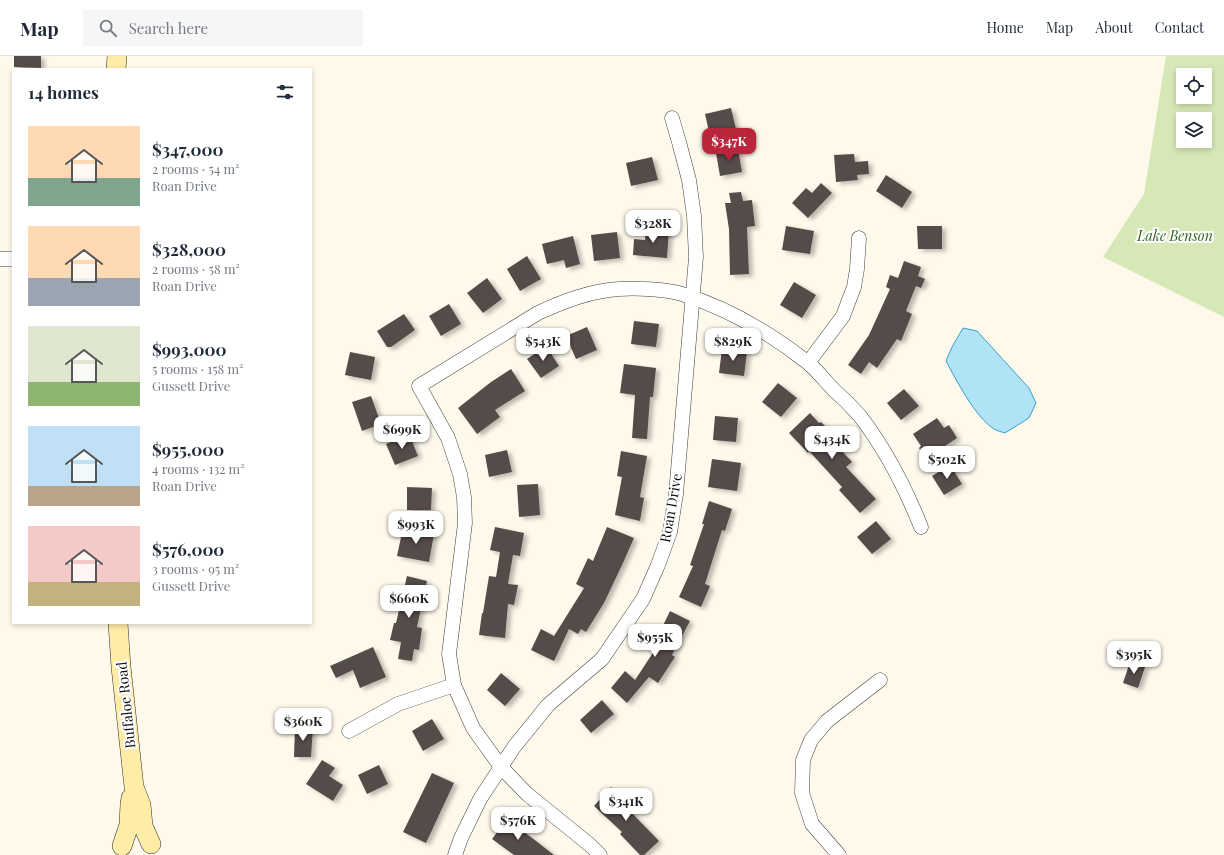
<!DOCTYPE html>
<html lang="en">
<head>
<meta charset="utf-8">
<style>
  :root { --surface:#fff; --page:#f6f6f7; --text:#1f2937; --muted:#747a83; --line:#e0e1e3; --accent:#bb253c }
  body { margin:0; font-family:"Playfair Display",serif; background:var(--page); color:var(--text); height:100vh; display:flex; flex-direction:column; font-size:15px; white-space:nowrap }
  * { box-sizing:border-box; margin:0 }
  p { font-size:13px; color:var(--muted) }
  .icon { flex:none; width:22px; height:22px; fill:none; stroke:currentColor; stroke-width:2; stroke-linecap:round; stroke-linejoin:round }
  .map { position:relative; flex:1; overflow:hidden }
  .panel { position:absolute; left:12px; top:12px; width:300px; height:556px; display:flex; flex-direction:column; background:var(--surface); border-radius:0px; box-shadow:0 2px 6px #0003 }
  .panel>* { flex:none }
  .controls { position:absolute; left:1176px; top:12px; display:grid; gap:8px }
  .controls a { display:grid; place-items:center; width:36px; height:36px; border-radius:0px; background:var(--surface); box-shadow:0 2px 6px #0003; font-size:20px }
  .price { position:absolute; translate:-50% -34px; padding:0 9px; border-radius:8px; background:#fff; color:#222; font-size:13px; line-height:26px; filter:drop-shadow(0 1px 2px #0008) }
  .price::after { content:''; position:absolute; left:50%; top:24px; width:12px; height:9px; margin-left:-6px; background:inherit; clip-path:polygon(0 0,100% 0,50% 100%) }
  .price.selected { background:var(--accent); color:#fff }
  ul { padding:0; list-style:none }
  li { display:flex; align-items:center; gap:12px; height:100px; padding:0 16px }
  li span { display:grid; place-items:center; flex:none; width:112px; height:80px; border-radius:0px; color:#555 }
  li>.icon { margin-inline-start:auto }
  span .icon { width:48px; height:48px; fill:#fffc; stroke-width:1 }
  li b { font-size:17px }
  h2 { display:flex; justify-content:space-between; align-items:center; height:48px; padding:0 16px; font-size:17px }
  header { display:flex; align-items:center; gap:24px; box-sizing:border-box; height:56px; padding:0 20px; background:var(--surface); border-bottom:1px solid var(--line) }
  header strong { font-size:19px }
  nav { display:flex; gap:22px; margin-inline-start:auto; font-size:14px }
  .search { width:280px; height:36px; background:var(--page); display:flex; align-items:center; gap:10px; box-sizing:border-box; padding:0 14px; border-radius:0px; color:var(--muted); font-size:15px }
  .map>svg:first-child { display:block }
</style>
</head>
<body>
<header>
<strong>Map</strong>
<div class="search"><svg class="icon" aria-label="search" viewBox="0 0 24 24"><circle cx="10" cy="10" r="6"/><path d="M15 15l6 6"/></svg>Search here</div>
<nav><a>Home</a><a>Map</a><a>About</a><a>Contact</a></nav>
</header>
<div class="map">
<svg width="1224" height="799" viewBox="0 0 1224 799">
  <defs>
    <filter id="shadow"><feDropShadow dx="4" dy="2.5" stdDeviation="2" flood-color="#0004"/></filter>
  </defs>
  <rect width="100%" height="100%" fill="#fff9eb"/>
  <path fill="#d5e8b6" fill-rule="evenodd" d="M1166,0H1224V261L1103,201L1144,138ZM1183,19H1205V41H1183ZM1183,63H1205V85H1183Z"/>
  <path fill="#b1e3f6" stroke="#38a0cc" d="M963,272L977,275L1029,332L1036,347L1029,362L1005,377C1002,376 997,375 994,373C976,362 956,324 946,305L952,291Z"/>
  <g fill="#554c49" filter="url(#shadow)">
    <polygon points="14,0 41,0 41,12 14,11"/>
    <polygon points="731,52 736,73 710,80 705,58"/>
    <polygon points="738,93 742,116 720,120 716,97"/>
    <polygon points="854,98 855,106 868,105 869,118 857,119 858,124 836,126 834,99"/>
    <polygon points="652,101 658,124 631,130 626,107"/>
    <polygon points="886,119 912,136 902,152 876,135"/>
    <polygon points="821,127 832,137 808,162 792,147 806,132 812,137"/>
    <polygon points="741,136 743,145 752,144 755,170 747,171 749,218 730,219 729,173 725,147 731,147 729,137"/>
    <polygon points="786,170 814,175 810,198 782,194"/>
    <polygon points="917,170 942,170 942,193 918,193"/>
    <polygon points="646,171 669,173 667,202 633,199 634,183 645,184"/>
    <polygon points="617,176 620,202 594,205 591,179"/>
    <polygon points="573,180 580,208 566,212 564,204 547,208 542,188"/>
    <polygon points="527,200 541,223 520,235 507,213"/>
    <polygon points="904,205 921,211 918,220 925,223 921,232 916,230 906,255 912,258 901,285 897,283 877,312 869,306 861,318 848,309 869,279 890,233 886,231 890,219 898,222"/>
    <polygon points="487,222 502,243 483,257 467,237"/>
    <polygon points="794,226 816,239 802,262 780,249"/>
    <polygon points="449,248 461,268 441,280 429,260"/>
    <polygon points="404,258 415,274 391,291 387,291 377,275"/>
    <polygon points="634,265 659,268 656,291 631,288"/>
    <polygon points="587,271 597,294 576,303 566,280"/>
    <polygon points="546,290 559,310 541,322 527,303"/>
    <polygon points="722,293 747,296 744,320 719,317"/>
    <polygon points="350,296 375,301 371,324 345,319"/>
    <polygon points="624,308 656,312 653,341 650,341 647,383 632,382 635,339 620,337"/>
    <polygon points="511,313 525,335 495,354 500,361 477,378 458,352 491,326"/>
    <polygon points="778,327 797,342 781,361 762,346"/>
    <polygon points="904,333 919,350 901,364 887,347"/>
    <polygon points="371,340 381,368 362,375 352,346"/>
    <polygon points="810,357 819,367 821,366 830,375 827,379 852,406 846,411 876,443 860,457 839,434 842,431 809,395 808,397 789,377"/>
    <polygon points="715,360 738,362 736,386 713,384"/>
    <polygon points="937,362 944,372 949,369 957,382 926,403 919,392 921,390 913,378"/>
    <polygon points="409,378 418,400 395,409 386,388"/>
    <polygon points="507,394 512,416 489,421 485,399"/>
    <polygon points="621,395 647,400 640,441 644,442 640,465 615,459 622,421 617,420"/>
    <polygon points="712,403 741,407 737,435 708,431"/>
    <polygon points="950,409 962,428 944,439 932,420"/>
    <polygon points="538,428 540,459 519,461 517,429"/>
    <polygon points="407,431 432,432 431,454 407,454"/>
    <polygon points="709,445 732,453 725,475 722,474 705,528 710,530 701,551 679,541 693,510 690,509 704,468 702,468"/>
    <polygon points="876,465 891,483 872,498 857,481"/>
    <polygon points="495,471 524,477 520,500 513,499 508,528 518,529 514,549 508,548 505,582 479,579 482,557 483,557 489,520 496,521 500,496 490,494"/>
    <polygon points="607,471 634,482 623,507 604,547 586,576 581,573 578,578 569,573 554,605 531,594 541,573 554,580 584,532 576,528 588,502 593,505"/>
    <polygon points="403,472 434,478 429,506 397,500"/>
    <polygon points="407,520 427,525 417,571 422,572 419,594 414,593 412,605 398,603 401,586 390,584 394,567 396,567"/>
    <polygon points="670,555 690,565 672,599 675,601 658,627 649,621 627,647 611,632 625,615 635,624 664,580 659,578"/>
    <polygon points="373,591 386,621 360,632 353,614 336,622 330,610"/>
    <polygon points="1130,606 1145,611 1138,632 1123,627"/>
    <polygon points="501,617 520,633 505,650 487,634"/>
    <polygon points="602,644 614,658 591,677 580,664"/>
    <polygon points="432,663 444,683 423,695 412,675"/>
    <polygon points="295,671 313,672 311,701 294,701"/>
    <polygon points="322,704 335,712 329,720 343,729 333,745 306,728"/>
    <polygon points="379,709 388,728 367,738 358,719"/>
    <polygon points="432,717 454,727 426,787 403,776"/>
    <polygon points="611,731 629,747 626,751 659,785 644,799 640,799 620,778 622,776 594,750"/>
    <polygon points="507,763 536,785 554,799 514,799 492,783"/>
  </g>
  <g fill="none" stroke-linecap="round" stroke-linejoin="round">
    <g stroke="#3f3f3f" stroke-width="15">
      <g id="street">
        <polyline points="0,203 13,203"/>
        <polyline points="808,307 843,260 854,231 857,213 859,182"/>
        <polyline points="349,675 398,648 454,629"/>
        <polyline points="455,799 461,782 480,743 514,691 548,649 602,603 643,543 658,509 670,476 676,438 696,201 694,160 689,124 679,86 672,62"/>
        <path d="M600,799L590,789L527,738L501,711L473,672L454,629L449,598L465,467L464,441L460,418L448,382L419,330L538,257C564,245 590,235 619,233C636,232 666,233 682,238C727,252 770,277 807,306C817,314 825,325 834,334C843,342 852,351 860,360C886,394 905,431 921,471"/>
        <polyline points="839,799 812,768 802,737 803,704 811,684 827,665 880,624"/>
      </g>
    </g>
    <g stroke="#2e2e2e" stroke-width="20">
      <g id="secondary">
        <polyline points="116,13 117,0"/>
        <polyline points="118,567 121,611 134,731 141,749 143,770 151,788"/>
        <polyline points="122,790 129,769 130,748 131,742"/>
      </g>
    </g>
    <use href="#street" stroke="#fff" stroke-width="14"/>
    <use href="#secondary" stroke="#ffeca7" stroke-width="19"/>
  </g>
  <g text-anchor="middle" stroke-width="4" stroke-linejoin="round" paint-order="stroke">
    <g font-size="14" font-style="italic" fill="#33631d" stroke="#fff">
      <text x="1175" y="185">Lake Benson</text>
    </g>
    <g font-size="14" fill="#0c0c0c" stroke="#fff">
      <text transform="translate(671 452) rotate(-80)" y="5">Roan Drive</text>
      <text transform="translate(126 649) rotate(-96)" y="5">Buffaloe Road</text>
    </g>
  </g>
</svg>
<div class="controls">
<a><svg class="icon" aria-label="locate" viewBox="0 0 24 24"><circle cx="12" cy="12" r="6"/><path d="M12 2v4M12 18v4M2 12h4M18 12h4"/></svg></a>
<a><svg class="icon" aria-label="layers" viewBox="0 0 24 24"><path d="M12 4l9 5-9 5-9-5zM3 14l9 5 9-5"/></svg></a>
</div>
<b class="price selected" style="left:729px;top:106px">$347K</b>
<b class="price" style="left:653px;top:188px">$328K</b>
<b class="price" style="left:543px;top:306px">$543K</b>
<b class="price" style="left:733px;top:306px">$829K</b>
<b class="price" style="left:402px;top:394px">$699K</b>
<b class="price" style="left:832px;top:404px">$434K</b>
<b class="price" style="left:947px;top:424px">$502K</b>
<b class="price" style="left:416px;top:489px">$993K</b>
<b class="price" style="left:409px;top:563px">$660K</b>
<b class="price" style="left:655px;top:602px">$955K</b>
<b class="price" style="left:1134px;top:619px">$395K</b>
<b class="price" style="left:303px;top:686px">$360K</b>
<b class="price" style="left:626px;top:766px">$341K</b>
<b class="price" style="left:518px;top:785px">$576K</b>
<section class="panel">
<h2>14 homes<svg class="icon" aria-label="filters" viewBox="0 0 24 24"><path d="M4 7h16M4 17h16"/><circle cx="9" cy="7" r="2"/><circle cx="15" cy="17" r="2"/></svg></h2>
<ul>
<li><span style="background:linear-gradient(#ffd9b3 65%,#7fa58c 0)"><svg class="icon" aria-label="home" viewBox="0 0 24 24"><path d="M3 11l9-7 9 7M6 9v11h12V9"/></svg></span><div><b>$347,000</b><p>2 rooms · 54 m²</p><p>Roan Drive</p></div></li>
<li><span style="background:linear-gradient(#ffd9b3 65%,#9aa5b1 0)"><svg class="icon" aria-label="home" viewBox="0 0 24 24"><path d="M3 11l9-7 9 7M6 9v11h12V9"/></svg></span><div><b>$328,000</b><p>2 rooms · 58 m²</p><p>Roan Drive</p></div></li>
<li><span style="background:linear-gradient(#dfe7d0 70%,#8fb573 0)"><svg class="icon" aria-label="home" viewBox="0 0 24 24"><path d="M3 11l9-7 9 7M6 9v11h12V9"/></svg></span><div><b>$993,000</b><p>5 rooms · 158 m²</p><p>Gussett Drive</p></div></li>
<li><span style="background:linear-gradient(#bfe0f5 75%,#b9a48a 0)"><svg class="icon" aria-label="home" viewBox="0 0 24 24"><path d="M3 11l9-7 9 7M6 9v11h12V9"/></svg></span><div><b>$955,000</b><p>4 rooms · 132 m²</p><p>Roan Drive</p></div></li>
<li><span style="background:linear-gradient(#f6c9c9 70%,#c2b280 0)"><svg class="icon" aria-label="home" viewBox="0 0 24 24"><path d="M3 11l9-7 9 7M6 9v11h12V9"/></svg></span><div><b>$576,000</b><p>3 rooms · 95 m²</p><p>Gussett Drive</p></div></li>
</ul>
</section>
</div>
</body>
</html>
